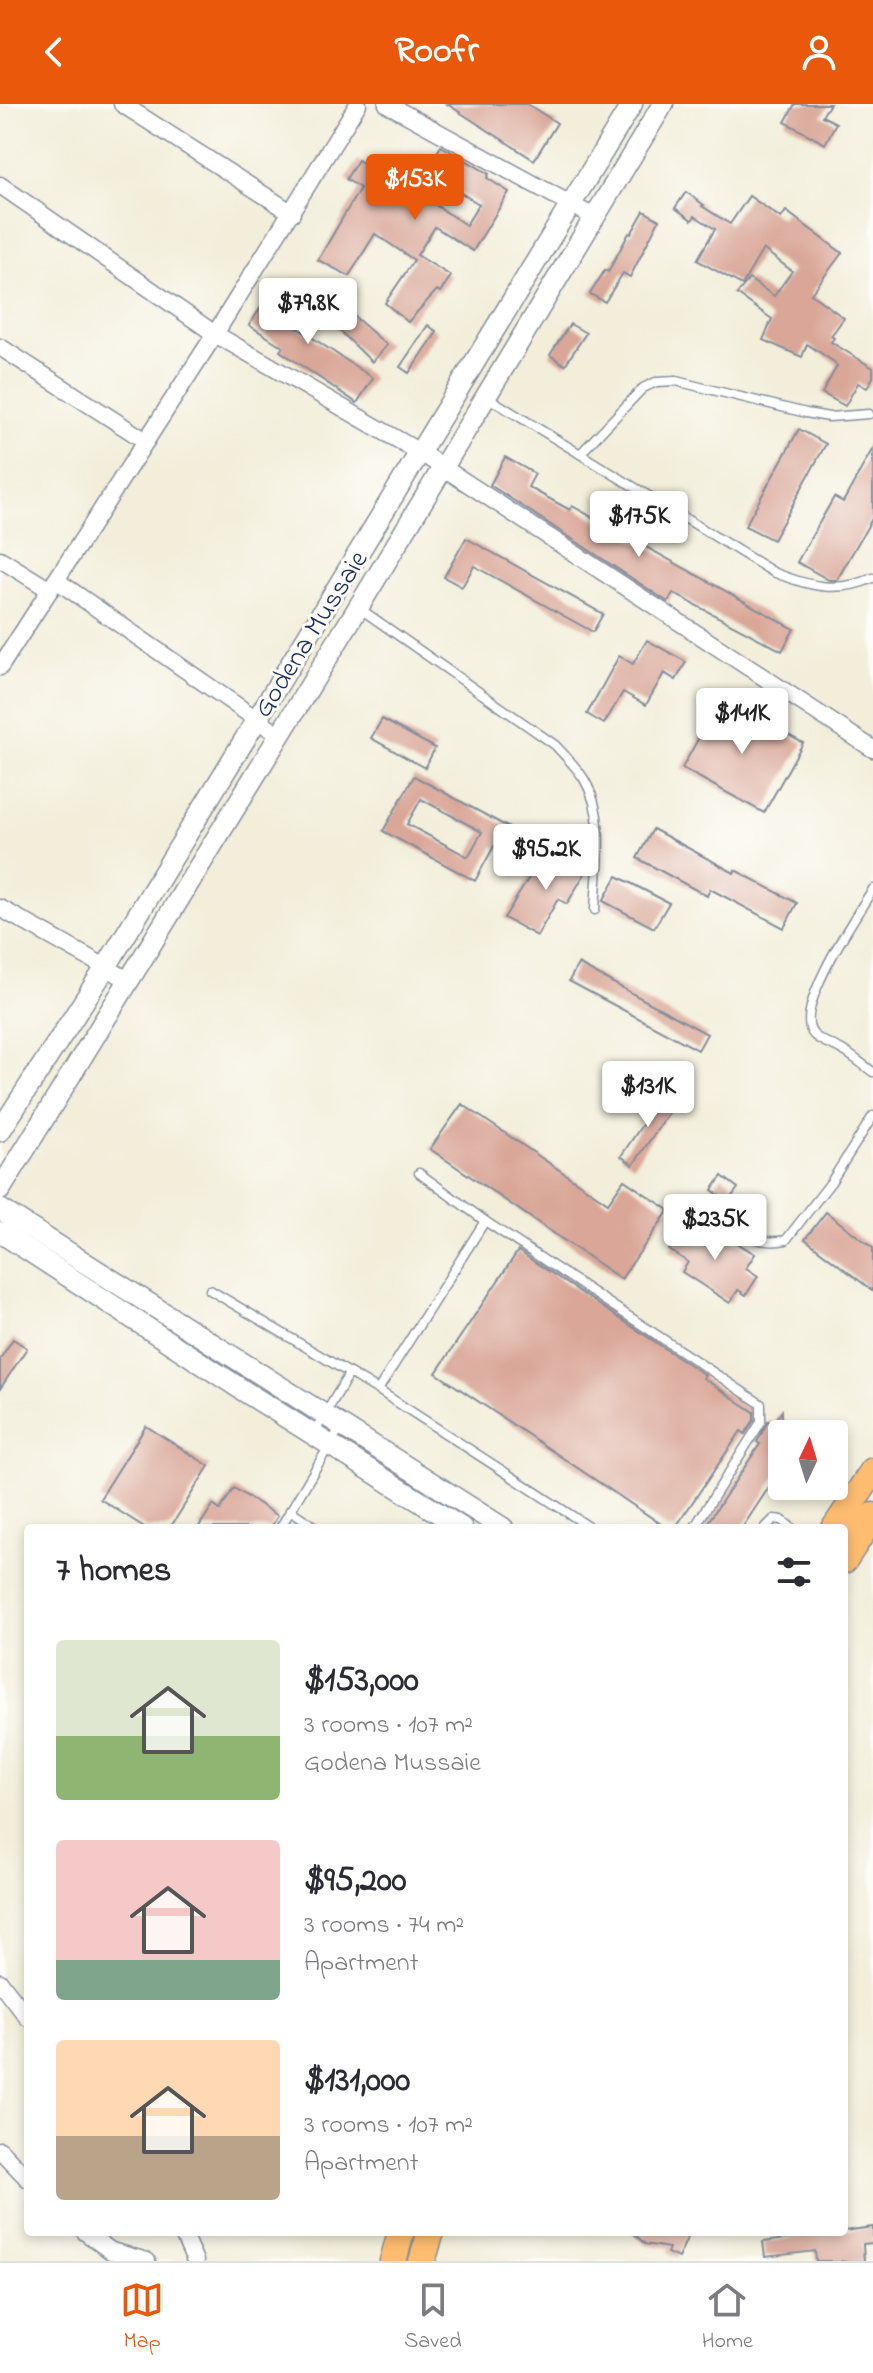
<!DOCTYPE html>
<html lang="en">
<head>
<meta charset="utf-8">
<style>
  :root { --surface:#fff; --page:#f7f7f7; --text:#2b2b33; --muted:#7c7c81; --line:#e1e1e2; --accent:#ea580c }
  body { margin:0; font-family:"Indie Flower",sans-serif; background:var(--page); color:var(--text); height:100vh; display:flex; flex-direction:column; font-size:30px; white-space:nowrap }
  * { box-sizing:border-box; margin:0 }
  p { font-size:26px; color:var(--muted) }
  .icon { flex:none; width:44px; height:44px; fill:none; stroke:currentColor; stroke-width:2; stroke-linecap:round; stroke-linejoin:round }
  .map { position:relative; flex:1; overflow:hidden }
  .details { position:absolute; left:24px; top:1420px; width:824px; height:712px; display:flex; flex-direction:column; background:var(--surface); border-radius:8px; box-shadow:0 4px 12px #0003 }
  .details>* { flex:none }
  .needle { width:52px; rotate:4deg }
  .buttons { position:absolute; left:768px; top:1316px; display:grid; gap:16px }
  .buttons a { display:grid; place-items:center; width:80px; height:80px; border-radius:8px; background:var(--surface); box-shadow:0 4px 12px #0003; font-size:40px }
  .price { position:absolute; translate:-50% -68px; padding:0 18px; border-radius:8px; background:#fff; color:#222; font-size:26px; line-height:52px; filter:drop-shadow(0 2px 4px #0008) }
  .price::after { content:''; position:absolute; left:50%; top:48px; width:24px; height:18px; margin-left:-12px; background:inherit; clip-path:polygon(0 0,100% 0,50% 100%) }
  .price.on { background:var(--accent); color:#fff }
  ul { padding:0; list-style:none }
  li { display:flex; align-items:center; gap:24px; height:200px; padding:0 32px }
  li span { display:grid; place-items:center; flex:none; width:224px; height:160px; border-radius:8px; color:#555 }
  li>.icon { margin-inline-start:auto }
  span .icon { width:96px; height:96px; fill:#fffc; stroke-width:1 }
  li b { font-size:34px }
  h2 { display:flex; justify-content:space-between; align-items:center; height:96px; padding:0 32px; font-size:34px }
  header { display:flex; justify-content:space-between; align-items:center; height:104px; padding:0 32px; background:var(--accent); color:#fff; font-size:36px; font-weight:800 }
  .tab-bar { display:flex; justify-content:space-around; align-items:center; height:112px; border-top:2px solid var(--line); background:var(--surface); font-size:22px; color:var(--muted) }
  .tab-bar a { display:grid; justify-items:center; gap:4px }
  .tab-bar .on { color:var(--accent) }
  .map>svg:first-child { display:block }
</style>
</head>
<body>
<header><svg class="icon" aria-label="back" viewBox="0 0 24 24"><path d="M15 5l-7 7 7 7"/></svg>Roofr<svg class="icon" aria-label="person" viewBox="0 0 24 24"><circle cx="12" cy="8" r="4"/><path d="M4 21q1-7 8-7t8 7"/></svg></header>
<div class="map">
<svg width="873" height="2157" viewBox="0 0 873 2157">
  <rect width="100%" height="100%" fill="#fdfcf7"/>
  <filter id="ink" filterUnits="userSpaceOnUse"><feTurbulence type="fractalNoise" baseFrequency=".0125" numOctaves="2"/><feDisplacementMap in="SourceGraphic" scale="16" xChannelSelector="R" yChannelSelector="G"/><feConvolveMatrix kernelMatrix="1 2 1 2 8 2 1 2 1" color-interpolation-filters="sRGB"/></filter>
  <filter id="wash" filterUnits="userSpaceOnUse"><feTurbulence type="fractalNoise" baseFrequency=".006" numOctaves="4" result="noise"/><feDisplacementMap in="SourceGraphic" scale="32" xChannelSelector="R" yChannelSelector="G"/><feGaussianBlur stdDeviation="1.8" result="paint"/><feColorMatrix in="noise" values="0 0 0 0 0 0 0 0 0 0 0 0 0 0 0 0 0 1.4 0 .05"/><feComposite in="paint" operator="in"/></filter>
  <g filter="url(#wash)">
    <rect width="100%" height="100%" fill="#f2eeda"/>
    <g id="blocks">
      <g fill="#d9a697" fill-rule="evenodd">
        <polygon points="447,0 527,0 557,19 534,56"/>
        <polygon points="795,0 830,0 822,12 836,19 825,40 785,18"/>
        <path d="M441,42L489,70L487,74L509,88L473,147L435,123L417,151L451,172L440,188L437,186L408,218L385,199L414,156L375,130L349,172L318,156L360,84L346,75L358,56L413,88ZM443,78L479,100L466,121L431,98Z"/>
        <polygon points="686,88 704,101 702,102 730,120 749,92 781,114 786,107 842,149 811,190 844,214 831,232 834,234 831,238 873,264 873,273 867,284 858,279 845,302 822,289 837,262 834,258 807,240 802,253 763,236 772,215 737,190 749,175 774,192 792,167 763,145 742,181 697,156 715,125 695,112 692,116 675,104"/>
        <polygon points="644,107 659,116 630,173 623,169 605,198 590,190 605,166 608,168 629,129 631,130"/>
        <polygon points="275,183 302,199 290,219 373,274 357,299 280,247 283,243 249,221"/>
        <polygon points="348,207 387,241 372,258 334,221"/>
        <polygon points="570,220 586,229 565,261 550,251"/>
        <polygon points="428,221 437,228 409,269 400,263"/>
        <polygon points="799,325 826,340 773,436 745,422"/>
        <polygon points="873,344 873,413 837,476 829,476 797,458 834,393 843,398"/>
        <polygon points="505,353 535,370 528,383 570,406 572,402 794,525 782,547 673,489 668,498 490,381"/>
        <polygon points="466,434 603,510 593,528 474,462 462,483 444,473"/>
        <polygon points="647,536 686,558 676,576 664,569 646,601 623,588 604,620 587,610 619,552 633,560"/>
        <polygon points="721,594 803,639 764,709 682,664"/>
        <polygon points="382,615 435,644 425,664 371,634"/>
        <path d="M414,672L513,726L502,746L494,742L475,777L383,727ZM421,695L482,728L468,753L407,720Z"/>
        <polygon points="653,725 734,769 735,766 797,799 784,824 710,785 707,792 637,754"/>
        <polygon points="576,748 591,756 591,759 567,800 558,795 537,832 504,814 543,751 567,764"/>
        <polygon points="617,772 669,799 654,824 603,797"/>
        <polygon points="578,860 707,930 698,946 569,877"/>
        <polygon points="663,990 676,998 633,1061 621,1052"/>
        <polygon points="462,1000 608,1099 624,1076 669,1106 621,1175 430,1045"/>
        <polygon points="722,1072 738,1084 728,1098 712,1086"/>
        <polygon points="826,1108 873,1144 873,1187 805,1135"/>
        <polygon points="687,1118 708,1132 713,1124 755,1150 746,1164 758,1172 746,1191 738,1186 730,1199 682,1168 688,1158 669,1146"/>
        <polygon points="518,1147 705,1271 703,1274 754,1308 754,1316 745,1330 741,1327 675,1424 667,1424 436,1269"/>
        <polygon points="13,1235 27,1244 0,1285 0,1255"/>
        <polygon points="782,1307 782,1315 804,1330 782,1330 782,1374 777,1371 742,1424 704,1424 760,1340 757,1338 768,1317 773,1320"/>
        <polygon points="146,1322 209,1362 170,1424 146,1424 100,1395"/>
        <polygon points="234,1384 278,1412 270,1424 198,1424 213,1401 220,1406"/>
        <polygon points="873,2123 873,2139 863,2140 864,2157 816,2157 815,2147 765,2153 763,2138"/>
        <polygon points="632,2128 690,2128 678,2154 667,2149 669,2144 645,2140"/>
      </g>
    </g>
  </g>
  <g filter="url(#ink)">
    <use href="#blocks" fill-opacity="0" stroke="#868e9c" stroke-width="2"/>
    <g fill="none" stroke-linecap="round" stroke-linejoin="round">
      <g stroke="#868e9c" stroke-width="11">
        <g id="service">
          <path d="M487,293L773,468C808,482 837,490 873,474"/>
          <polyline points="580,350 643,284 656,278 676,277 806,309 829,313 869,310"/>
          <path d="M359,504L555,641C565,652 576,662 584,675C607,713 597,763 595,806"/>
          <path d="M873,785C858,809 790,908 814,931C821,938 834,941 842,946C853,952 863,961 873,968"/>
          <polyline points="419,1069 485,1117 761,1300 761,1318 694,1424"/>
          <path d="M708,1104C736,1123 752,1143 786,1136L831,1078L873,1012"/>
          <polyline points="210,1186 378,1286 591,1424"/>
          <polyline points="378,1286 485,1117"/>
          <polyline points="314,1329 349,1270"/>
          <polyline points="290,1406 317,1424"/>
          <polyline points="280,1424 341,1322"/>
          <polyline points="765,1424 774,1415 782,1416 792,1424"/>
        </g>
      </g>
      <g stroke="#868e9c" stroke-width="19">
        <g id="minor">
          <polyline points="122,0 292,109"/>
          <polyline points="387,0 594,113"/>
          <polyline points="0,81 215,230 421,349 873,645"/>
          <polyline points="0,243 146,337"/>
          <polyline points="0,455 50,486"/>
          <polyline points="56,476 279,631"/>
          <polyline points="0,563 215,230 358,0"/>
          <polyline points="0,804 130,877"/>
          <polyline points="0,1878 28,1914"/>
          <polyline points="0,2046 28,2075"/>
          <polyline points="85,2128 111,2147 147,2157"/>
          <polyline points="182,2128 195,2157"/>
        </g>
      </g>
      <g stroke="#868e9c" stroke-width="23">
        <g id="tertiary">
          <polyline points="0,1027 106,863 632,0"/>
          <polyline points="0,1086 358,504 663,0"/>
          <polyline points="0,1105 503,1424"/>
          <polyline points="0,1128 244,1287 462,1424"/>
        </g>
      </g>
      <g stroke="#868e9c" stroke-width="29">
        <g id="primary">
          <polyline points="835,1424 873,1367"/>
          <polyline points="844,1456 873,1412"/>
          <polyline points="393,2157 401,2128"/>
          <polyline points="422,2157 431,2128"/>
        </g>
      </g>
      <use href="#service" stroke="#fff" stroke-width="8"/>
      <use href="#minor" stroke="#fff" stroke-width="16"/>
      <use href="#tertiary" stroke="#fff" stroke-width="20"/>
      <use href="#primary" stroke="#fdbc70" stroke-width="26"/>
    </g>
  </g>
  <g text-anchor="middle" stroke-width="6" stroke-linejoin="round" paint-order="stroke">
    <g font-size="28" fill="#1b2f5e" stroke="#fdfcf7">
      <text transform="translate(309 529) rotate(-58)" y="10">Godena Mussaie</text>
    </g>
  </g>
</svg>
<div class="buttons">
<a><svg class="needle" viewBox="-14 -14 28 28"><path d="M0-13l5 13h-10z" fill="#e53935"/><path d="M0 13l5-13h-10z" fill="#7c7c81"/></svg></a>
</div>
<b class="price on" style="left:415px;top:118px">$153K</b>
<b class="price" style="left:308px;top:242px">$79.8K</b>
<b class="price" style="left:639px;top:455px">$175K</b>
<b class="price" style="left:742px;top:652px">$141K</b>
<b class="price" style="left:546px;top:788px">$95.2K</b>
<b class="price" style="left:648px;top:1025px">$131K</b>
<b class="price" style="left:715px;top:1158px">$235K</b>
<section class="details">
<h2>7 homes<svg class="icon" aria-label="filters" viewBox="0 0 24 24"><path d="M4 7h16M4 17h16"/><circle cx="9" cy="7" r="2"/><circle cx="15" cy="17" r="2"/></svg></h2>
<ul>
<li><span style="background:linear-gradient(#dfe7d0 60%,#8fb573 0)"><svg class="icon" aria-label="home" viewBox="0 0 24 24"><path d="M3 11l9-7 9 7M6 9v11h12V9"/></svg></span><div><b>$153,000</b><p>3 rooms · 107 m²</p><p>Godena Mussaie</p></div></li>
<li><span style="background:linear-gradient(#f6c9c9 75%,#7fa58c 0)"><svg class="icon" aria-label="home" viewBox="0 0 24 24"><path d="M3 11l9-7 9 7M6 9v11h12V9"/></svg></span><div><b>$95,200</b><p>3 rooms · 74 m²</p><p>Apartment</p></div></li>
<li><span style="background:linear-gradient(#ffd9b3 60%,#b9a48a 0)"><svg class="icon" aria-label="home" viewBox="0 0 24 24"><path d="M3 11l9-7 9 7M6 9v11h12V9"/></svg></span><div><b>$131,000</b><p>3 rooms · 107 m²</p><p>Apartment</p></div></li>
</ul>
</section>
</div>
<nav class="tab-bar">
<a class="on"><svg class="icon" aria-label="map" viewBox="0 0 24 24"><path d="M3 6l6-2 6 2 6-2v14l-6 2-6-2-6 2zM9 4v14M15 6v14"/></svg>Map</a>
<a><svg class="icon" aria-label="saved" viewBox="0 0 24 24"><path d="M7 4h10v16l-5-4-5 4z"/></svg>Saved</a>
<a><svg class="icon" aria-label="home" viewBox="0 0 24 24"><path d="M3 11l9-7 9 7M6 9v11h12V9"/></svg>Home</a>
</nav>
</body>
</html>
